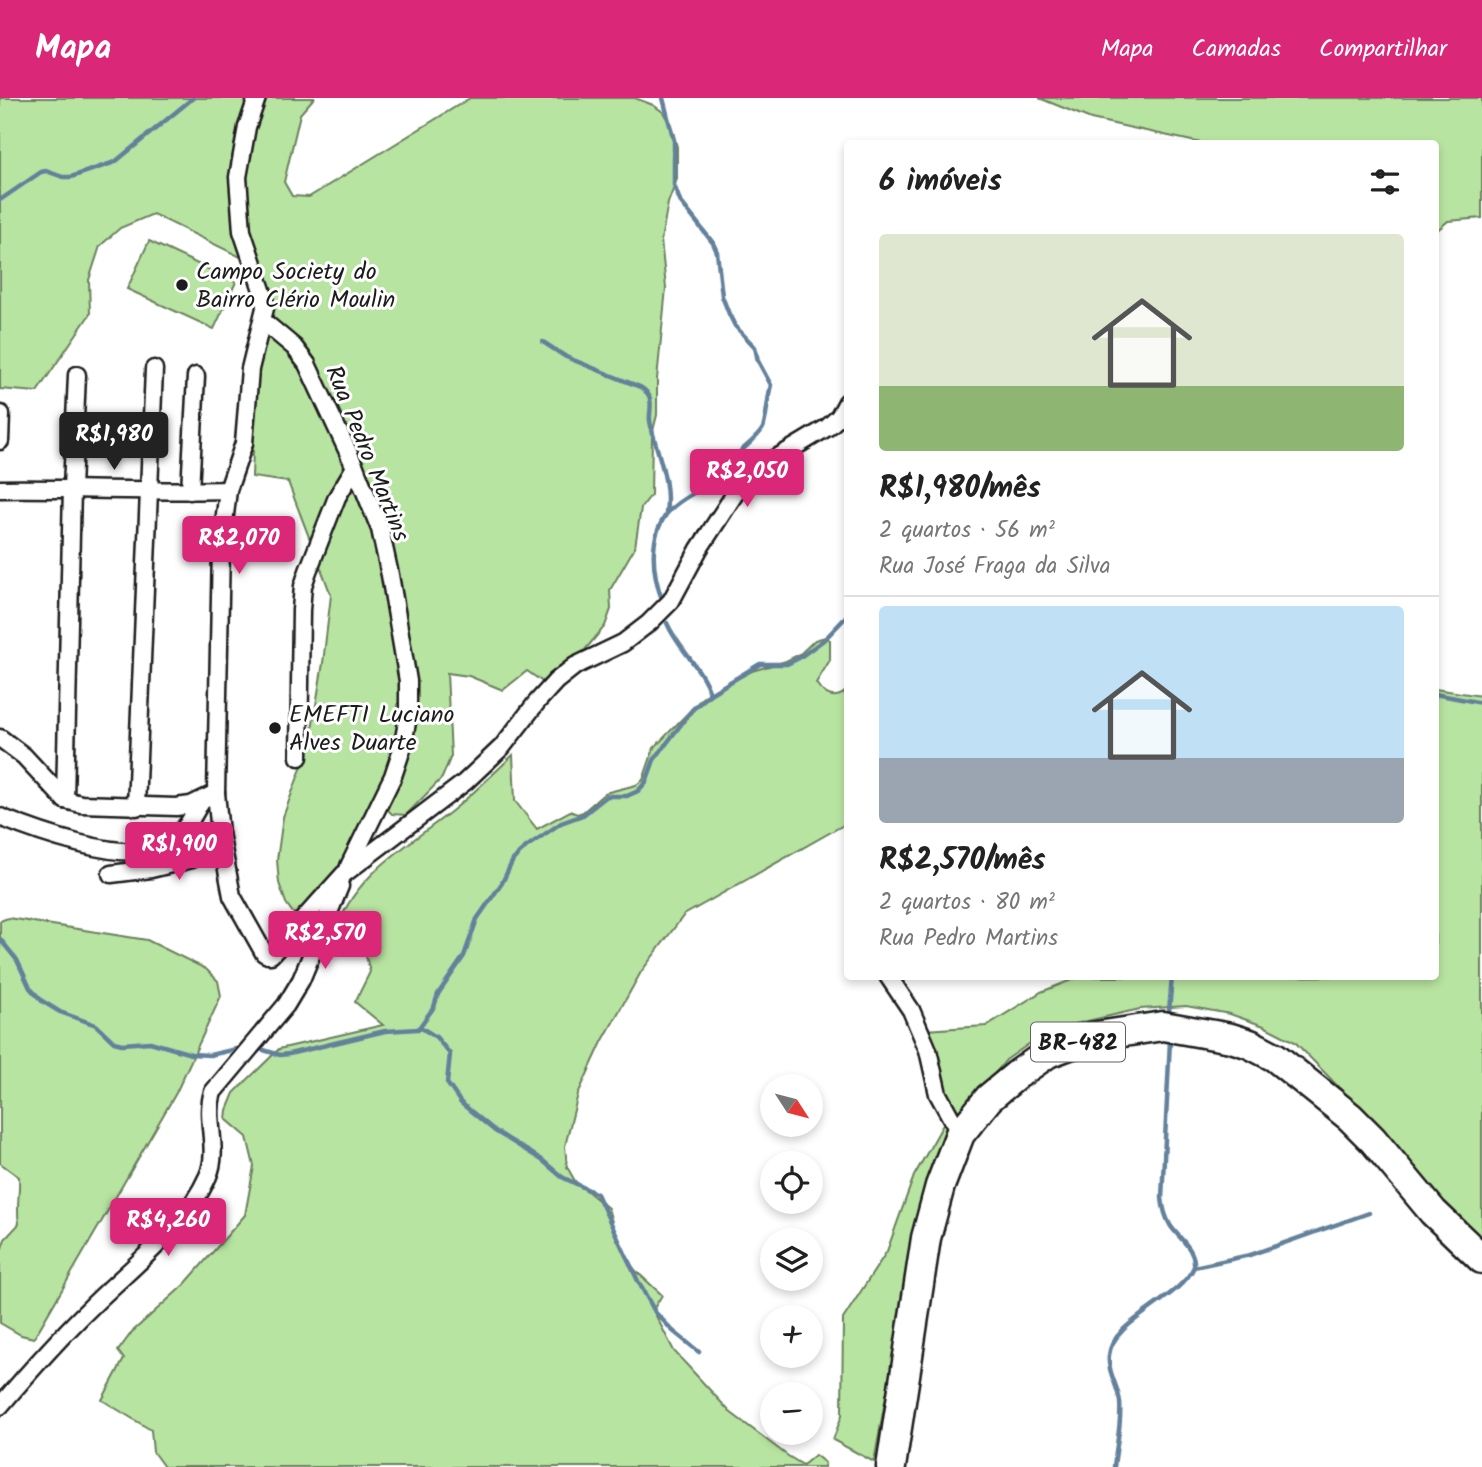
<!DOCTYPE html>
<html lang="pt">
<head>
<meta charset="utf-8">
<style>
  :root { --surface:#fff; --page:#f2f2f2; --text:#222; --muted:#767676; --line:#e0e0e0; --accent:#db2777 }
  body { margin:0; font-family:Kalam,sans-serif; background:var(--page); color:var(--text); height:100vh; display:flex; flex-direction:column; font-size:26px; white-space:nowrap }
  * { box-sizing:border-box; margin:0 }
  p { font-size:23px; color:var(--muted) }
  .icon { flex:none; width:38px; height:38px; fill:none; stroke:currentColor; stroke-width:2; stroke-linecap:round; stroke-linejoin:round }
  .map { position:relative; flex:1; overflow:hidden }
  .sheet { position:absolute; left:844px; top:42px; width:595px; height:840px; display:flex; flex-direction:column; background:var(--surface); border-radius:7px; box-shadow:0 4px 10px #0003 }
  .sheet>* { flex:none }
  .needle { width:46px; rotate:126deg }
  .tools { position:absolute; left:760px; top:976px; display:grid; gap:14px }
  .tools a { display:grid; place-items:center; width:63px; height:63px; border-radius:50%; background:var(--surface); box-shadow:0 4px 10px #0003; font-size:35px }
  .price { position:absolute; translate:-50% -60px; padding:0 16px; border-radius:7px; background:var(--accent); color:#fff; font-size:23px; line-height:46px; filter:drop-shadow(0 2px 4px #0008) }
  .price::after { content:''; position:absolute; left:50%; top:42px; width:21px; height:16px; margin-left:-10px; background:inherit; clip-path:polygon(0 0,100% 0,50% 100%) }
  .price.selected { background:#222; color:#fff }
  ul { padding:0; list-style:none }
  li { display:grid; align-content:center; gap:14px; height:371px; padding:0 35px }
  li+li { border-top:2px solid var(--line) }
  li span { display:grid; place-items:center; height:217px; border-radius:7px; color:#555 }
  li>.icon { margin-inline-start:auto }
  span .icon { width:126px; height:126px; fill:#fffc; stroke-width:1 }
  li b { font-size:30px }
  h2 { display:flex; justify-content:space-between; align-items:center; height:84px; padding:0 35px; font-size:30px }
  header { display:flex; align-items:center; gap:42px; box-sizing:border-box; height:98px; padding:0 35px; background:var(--accent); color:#fff }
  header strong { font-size:33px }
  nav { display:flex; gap:38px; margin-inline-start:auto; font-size:24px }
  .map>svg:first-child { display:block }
</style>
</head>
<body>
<header>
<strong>Mapa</strong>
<nav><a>Mapa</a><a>Camadas</a><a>Compartilhar</a></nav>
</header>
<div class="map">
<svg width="1482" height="1369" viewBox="0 0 1482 1369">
  <rect width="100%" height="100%" fill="#fff"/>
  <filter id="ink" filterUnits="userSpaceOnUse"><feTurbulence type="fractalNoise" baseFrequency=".0143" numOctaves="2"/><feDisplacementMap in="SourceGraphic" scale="14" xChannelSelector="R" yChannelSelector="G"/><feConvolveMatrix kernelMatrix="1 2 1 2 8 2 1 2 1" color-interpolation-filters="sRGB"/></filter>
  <g filter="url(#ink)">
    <g fill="#b8e4a1" stroke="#6a805e" stroke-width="2">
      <polygon points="0,0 314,0 300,16 284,84 292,98 309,99 470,0 635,0 653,7 663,14 672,30 677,49 677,81 668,105 661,142 666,190 657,281 657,317 652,337 651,397 641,410 635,449 610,492 611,511 605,528 579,559 547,587 527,573 503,592 469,578 447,575 451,658 442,680 406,717 392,716 386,710 305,820 293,815 286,805 279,785 277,762 283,719 309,649 323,565 331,497 288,384 252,379 255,297 251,286 240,282 266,176 257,167 153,116 120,130 100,148 89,182 90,216 37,294 0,291"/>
      <polygon points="1039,0 1482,0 1482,120 1448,123 1435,134 1435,46 1201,45 1091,21"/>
      <polygon points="149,143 236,184 214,231 127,191"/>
      <path d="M825,539L830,542V562L816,585C824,597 835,604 847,592V725L684,817L641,874L602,944L578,996L565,1048L567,1069L575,1083L608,1110L614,1131L625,1158L636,1173L662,1197L653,1212L674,1253L730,1314L788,1358L803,1367L815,1357L825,1365L824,1369H164L153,1354L151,1332L102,1302L124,1261L118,1253L132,1234L185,1186L245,1117L254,1068L247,1039L226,1021L227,1012L234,995L279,951L383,927L355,904L370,874L365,854L336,836C349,779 411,746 453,712C474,695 493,676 513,657L515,703L537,731L570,713L577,716L583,714L605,695L636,687L643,682L654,650L704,598L752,573L786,563L800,556L815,542Z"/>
      <polygon points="1435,591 1482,598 1482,1139 1445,1111 1358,1009 1295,944 1264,928 1230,916 1186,908 1140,911 1074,926 1036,941 1006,962 979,995 917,1127 874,1364 833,1342 842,1317 843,1221 887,1153 914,1078 949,1016 925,932 986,928 1041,894 1079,879 1435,878"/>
      <path d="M8,820L147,842L206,871L218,883L221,898L176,995L34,1240L21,1237L0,1225V1156L5,1141L19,1126C16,1108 20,1096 19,1079L0,1065V823Z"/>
    </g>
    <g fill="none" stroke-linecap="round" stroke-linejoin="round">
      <g stroke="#63819b" stroke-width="4.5">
        <polyline points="0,102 41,74 46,73 63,79 71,79 115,64 193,0"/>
        <path d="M543,244L566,259L640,289C645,292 649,295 650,301C652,309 649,316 650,323C656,355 671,382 666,415"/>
        <path d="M663,504C652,476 647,437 670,412C680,401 694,396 706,387C717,379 726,367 737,357C745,348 757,341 763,330C766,324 768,297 771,287L758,263L755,249L735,228L729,216L722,198L717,154L713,145L680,103L674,87V43L663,0"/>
        <path d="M667,525C678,551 702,569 710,596"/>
        <polyline points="1435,596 1482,605"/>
        <polyline points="0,841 17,862 30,890 42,903 60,914 96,927 114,944 122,946 150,944 191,956 210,957 245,949"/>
        <polyline points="1169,914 1172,878"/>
        <polyline points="420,929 436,939 450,956 447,985 461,1005 495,1033 542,1062 562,1079 597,1096 638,1183 655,1214 673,1233 699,1254"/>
        <polyline points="257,950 280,957 289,956 385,933 418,931 434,909 438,896 464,858 477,821 502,785 513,762 526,749 561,725 583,717 607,698 627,698 638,693 646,684 654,662 692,612 710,596 760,566 787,566 799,560 825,541 847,518"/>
        <polyline points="1194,1169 1250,1157 1369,1115"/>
        <path d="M1114,1369C1116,1348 1122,1326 1120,1304C1118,1288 1107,1273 1109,1257C1112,1223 1178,1203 1194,1169C1196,1151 1179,1141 1170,1127C1165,1118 1163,1110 1162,1100L1170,943"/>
      </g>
      <g stroke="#1c1c1c" stroke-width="21">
        <g id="minor">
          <polyline points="257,0 247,29 238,79 242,133 264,198 265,210 250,271 244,345 228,392 221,450 216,695 220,735 232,798 264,855 268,857 271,857 344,776 465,684 502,649 537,604 556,583 575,568 623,545 649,525 671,503 699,451 738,391 763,368 828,329 839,319 847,304"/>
          <polyline points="263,223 294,249 307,266 355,369 380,431 390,477 408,583 408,619 402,651 393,678 349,768"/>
          <polyline points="0,343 1,316"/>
          <path d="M0,391C76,390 152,394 228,392"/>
          <polyline points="190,393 196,278"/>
          <polyline points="0,640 24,658 65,702 81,706 176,709 191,707 216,695"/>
          <polyline points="299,659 301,512 303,488 308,473 337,399 355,369"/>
          <polyline points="65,702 72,390 77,277"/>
          <polyline points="136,709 154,271"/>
          <path d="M0,719C37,734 120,764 158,750C180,742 191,723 201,703"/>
          <polyline points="111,776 151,771 192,761 220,735"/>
          <polyline points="888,878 911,912 928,952 938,996 960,1036"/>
          <path d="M0,1308C29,1274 59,1240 91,1209C130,1170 186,1129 208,1078C220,1051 204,1021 213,994L286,907L301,882L340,788"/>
        </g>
      </g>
      <g stroke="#1c1c1c" stroke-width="33">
        <polyline id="trunk" points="891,1369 926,1140 940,1088 960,1036 989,1000 1018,976 1048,955 1091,939 1163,928 1231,940 1250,946 1275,959 1350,1019 1373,1042 1433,1114 1482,1161"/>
      </g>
      <use href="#minor" stroke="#fff" stroke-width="16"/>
      <use href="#trunk" stroke="#fff" stroke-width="28"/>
    </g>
  </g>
  <g fill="#1c1c1c" stroke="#fff" stroke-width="2.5">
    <circle cx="182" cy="187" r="7"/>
    <circle cx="275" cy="630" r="7"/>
  </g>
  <g text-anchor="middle" stroke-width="6" stroke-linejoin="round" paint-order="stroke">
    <rect fill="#fff" stroke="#606060" stroke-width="2" x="1031" y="924.5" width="94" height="39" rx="5"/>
    <g font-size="23" font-weight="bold" fill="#1c1c1c">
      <text x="1078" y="952">BR-482</text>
    </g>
    <g font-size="24" fill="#1c1c1c" stroke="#fff" text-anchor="start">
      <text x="196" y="181">Campo Society do<tspan x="196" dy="28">Bairro Clério Moulin</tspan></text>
      <text x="289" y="624">EMEFTI Luciano<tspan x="289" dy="28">Alves Duarte</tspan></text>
    </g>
    <g font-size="24" fill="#1c1c1c" stroke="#fff">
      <text transform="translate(368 355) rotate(68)" y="8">Rua Pedro Martins</text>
    </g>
  </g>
</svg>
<div class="tools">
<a><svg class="needle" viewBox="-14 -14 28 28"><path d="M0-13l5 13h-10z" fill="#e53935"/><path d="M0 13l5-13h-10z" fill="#767676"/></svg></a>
<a><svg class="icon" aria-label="locate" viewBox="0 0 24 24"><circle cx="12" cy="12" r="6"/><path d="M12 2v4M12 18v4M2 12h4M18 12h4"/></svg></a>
<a><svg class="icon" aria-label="layers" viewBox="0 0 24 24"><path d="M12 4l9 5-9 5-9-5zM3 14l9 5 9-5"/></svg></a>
<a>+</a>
<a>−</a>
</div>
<b class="price selected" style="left:114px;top:374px">R$1,980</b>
<b class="price" style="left:747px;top:411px">R$2,050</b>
<b class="price" style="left:239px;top:478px">R$2,070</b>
<b class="price" style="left:179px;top:784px">R$1,900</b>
<b class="price" style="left:325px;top:873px">R$2,570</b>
<b class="price" style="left:168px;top:1160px">R$4,260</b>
<section class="sheet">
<h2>6 imóveis<svg class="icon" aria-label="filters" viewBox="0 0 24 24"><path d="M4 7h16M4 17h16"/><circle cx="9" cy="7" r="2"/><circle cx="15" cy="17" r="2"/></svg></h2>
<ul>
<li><span style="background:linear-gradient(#dfe7d0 70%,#8fb573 0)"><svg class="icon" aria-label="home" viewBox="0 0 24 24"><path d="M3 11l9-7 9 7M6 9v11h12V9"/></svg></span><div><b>R$1,980/mês</b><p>2 quartos · 56 m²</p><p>Rua José Fraga da Silva</p></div></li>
<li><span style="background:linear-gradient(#bfe0f5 70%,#9aa5b1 0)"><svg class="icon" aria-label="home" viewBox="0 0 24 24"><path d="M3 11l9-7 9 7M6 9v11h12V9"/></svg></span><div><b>R$2,570/mês</b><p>2 quartos · 80 m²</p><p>Rua Pedro Martins</p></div></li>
</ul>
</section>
</div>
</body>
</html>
